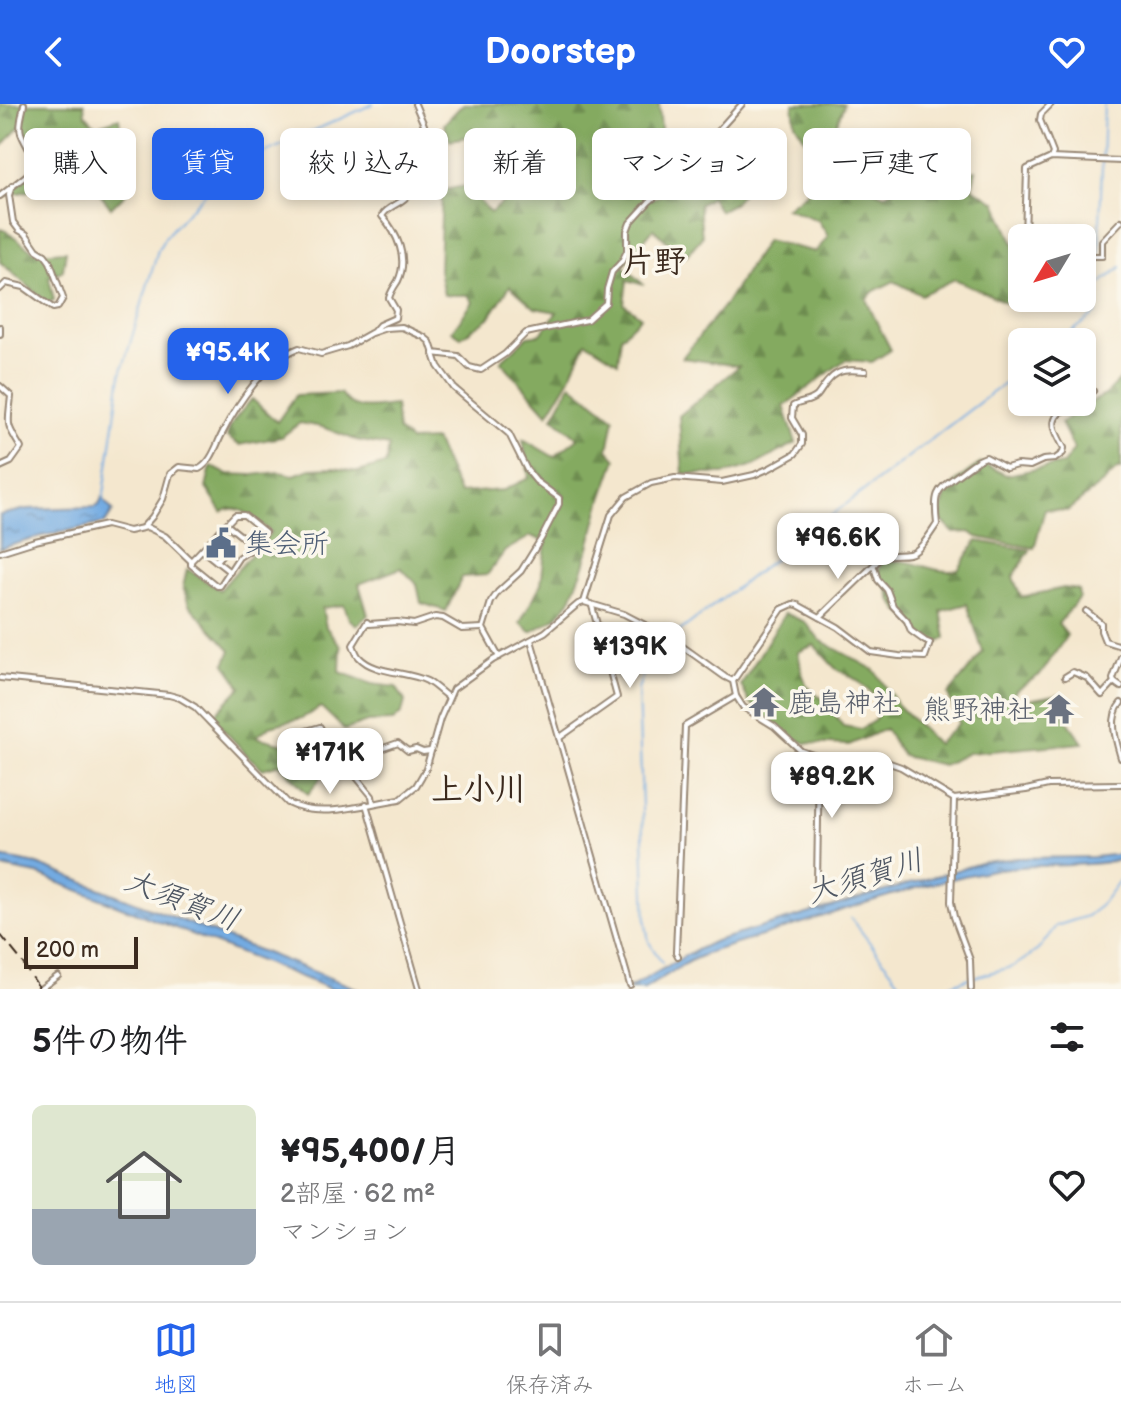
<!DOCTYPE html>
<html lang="ja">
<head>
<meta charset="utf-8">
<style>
  :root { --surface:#fff; --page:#f2f2f2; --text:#202124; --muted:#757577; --line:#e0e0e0; --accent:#2563eb }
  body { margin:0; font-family:"Balsamiq Sans","Klee One",sans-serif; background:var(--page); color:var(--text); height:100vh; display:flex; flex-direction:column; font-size:30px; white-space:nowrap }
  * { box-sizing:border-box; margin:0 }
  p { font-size:26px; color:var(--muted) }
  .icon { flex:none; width:44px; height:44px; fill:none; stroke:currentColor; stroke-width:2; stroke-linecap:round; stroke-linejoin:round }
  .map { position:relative; height:885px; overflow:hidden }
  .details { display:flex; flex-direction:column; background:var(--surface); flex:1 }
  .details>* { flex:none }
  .banner { position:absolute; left:24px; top:24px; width:1074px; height:72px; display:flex; gap:16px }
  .needle { width:52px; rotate:232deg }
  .buttons { position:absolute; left:1008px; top:120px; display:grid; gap:16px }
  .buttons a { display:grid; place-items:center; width:88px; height:88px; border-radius:12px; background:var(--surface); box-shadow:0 4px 12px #0003; font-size:40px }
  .scale { position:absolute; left:24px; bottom:20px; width:114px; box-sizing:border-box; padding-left:8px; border:4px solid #3b2a1e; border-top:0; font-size:22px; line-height:28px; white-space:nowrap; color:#3b2a1e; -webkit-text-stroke:6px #fbf7ec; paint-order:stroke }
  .price { position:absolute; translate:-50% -68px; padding:0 18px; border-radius:16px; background:#fff; color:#222; font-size:26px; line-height:52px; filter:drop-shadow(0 2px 4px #0008) }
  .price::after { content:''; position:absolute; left:50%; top:48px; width:24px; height:18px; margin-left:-12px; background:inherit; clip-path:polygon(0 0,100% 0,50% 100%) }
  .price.selected { background:var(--accent); color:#fff }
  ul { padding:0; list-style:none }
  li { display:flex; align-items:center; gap:24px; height:200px; padding:0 32px }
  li+li { border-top:2px solid var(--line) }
  li span { display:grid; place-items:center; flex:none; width:224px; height:160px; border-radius:12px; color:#555 }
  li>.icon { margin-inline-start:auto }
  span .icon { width:96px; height:96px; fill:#fffc; stroke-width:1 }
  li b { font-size:34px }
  h2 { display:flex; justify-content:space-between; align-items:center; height:96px; padding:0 32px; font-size:34px }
  .tag { padding:0 28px; border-radius:12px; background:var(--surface); box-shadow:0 4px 12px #0003; font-size:28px; line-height:72px }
  .tag.selected { background:var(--accent); color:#fff }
  header { display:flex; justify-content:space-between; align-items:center; height:104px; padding:0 32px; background:var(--accent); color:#fff; font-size:36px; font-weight:600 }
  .tab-bar { display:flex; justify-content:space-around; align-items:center; height:112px; border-top:2px solid var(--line); background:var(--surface); font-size:22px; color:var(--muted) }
  .tab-bar a { display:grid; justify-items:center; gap:4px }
  .tab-bar .selected { color:var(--accent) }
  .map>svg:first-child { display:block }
</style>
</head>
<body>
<header><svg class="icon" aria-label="back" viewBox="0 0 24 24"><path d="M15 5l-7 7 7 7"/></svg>Doorstep<svg class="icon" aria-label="heart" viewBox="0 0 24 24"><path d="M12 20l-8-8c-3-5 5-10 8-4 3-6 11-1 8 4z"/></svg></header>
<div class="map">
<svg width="1121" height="885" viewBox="0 0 1121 885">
  <defs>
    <pattern id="forest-firs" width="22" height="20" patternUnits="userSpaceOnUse" patternTransform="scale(2)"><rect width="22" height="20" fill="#84aa61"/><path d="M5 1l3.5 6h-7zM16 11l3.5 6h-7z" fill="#6d8b4f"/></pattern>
    <pattern id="water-ripples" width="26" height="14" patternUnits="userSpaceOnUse" patternTransform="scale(2)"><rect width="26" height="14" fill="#73abe2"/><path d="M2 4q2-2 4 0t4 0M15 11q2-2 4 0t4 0" fill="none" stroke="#608bb7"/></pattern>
  </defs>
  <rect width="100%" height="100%" fill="#fbf7ec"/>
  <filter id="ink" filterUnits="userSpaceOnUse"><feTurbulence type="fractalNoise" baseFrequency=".0125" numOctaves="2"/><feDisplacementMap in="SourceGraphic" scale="16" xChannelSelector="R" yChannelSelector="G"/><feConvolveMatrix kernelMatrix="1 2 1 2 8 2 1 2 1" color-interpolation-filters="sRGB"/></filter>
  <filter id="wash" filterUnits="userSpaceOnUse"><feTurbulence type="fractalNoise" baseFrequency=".006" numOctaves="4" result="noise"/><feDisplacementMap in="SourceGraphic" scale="32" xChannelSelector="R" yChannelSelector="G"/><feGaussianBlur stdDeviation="1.8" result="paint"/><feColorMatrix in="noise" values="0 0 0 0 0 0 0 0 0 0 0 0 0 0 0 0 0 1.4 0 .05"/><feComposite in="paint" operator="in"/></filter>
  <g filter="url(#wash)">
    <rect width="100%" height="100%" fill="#f4e7ce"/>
    <g fill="url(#forest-firs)" stroke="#606a40" stroke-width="2" fill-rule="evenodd">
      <path d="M0,0H84L85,10L96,22L119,14L120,22L111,38C121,51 125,66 133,82L111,104L91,78L70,73L48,83L9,91L39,58L20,22L0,45ZM73,40L84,44L83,59L44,72L55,51L62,42Z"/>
      <polygon points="463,0 659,0 661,25 640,70 650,95 666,90 720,36 773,49 734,99 719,107 711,93 699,101 702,133 685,153 653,125 623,162 644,181 627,176 624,200 641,213 621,232 618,258 586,238 567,279 548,310 501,257 528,232 541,230 557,208 535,204 510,182 489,214 461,233 452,227 473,198 468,191 444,191 439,166 442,86 466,82 490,109 505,97 565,101 569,90 564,77 542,72 502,57 513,46 508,30 492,28 450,36 444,20"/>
      <polygon points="793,0 844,0 834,28 807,38 795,19"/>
      <polygon points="976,66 972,84 996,98 1022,159 1022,193 1012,201 955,175 921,191 894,177 874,187 866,195 875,215 891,246 872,258 845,256 784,302 796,339 755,361 724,370 683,370 679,312 739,262 682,254 726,199 766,136 816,148 828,132 818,116 786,104 815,82 848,74 884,91 915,71"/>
      <path d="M0,125C15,128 23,145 39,148C47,149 57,147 66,147L63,166L49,174L54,196L48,199L0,158Z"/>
      <path d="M1121,275V365H1117L1104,378L1067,407L1045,405L1034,444L977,433L970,428L954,429L941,416C942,384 956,376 981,359L1006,371L1063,360L1074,345L1061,319L1076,307L1105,291Z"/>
      <path d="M571,280L614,314L608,346L616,355L601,398L584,462L570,497L556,514L531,528L520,519L541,480L546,438L531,432L505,447L487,471L462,473L446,507L421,499L417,480L401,464L359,480L368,511L357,521L349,515L344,501L322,504L326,523L341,542L340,568L372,580L396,583L405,597L402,609L393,617L367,618L345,626L321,603L302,614L270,622L256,633L308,646L324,670L308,690L280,660L263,665L249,653L212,613L241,583L225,560L231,546L189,501L183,483L187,465L220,486L271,428C256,417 240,397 222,408L206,384L211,362L226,370L253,371L279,368L294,371L310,365L334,364L358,368L386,360L389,342L356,336L322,323L300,319L281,333L239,341L227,333C229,319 243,306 252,295L277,318L296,291L340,289C353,310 373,303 395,301L398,327L410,337L435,336L459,389L504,386L529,374L523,335L554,353L578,334L553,313Z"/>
      <path d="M977,437L1030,446L1013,473L1021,493L1064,484L1078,486L1079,494L1058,520L1067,531L1041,570L1016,586L1012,594L1017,598L1060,590L1070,601L1064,612L1083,639L968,649L943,661L903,652L885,625L849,641L805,639L788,631L749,598L741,581L785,509L805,518L820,536L874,566L898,601L937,640L959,619L948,591L983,548L967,500L941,507L946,534L937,539L921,530L911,515L900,508L892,497L888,485L878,469L881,457C890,457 899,456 907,458C924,461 941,470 958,466ZM814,541L835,564L857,576L882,599L875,616L861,625L843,622L827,599L807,582L802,569L798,548Z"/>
    </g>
    <g fill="url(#water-ripples)" stroke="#576a80" stroke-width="2">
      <polygon points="102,394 113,407 105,419 42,432 0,445 0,411 27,405 95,403 99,401"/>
      <path d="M1121,750V756C1077,765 1031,758 987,767C893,786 802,821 710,848L690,857L644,885H628L692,848L715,837L984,758L1017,754L1093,753Z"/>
      <polygon points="0,753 37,760 358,885 331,885 37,770 0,763"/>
    </g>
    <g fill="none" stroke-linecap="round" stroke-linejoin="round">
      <g stroke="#73abe2" stroke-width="2">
        <path d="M165,133C188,107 211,81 240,60L373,0"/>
        <polyline points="1100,180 1121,163"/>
        <polyline points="1058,238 1097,209 1104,0"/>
        <polyline points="103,397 121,270 158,146 164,135"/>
        <polyline points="672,533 1022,266"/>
        <polyline points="851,814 905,885"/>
        <polyline points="662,859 649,838 646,821 638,585 646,562 668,536"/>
        <polyline points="940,885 966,875 1012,863 1022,857 1038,846 1056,822 1087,812 1100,802 1121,774"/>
      </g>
    </g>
  </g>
  <g filter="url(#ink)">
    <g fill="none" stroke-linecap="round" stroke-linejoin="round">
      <g stroke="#988876" stroke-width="8">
        <g id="minor">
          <polyline points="1051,0 1041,10 1040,16 1053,49 1051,54"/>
          <path d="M0,92L27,71L34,62C34,49 25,41 21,29C18,20 23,9 24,0"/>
          <polyline points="1025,134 1027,65 1051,54 1121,57"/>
          <polyline points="1082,152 1102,152 1102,137 1121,117"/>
          <polyline points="0,185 6,179 24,183 53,204 58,203 63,194 50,158 45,151 37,146 26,130 19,126 13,118 9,91 12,82"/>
          <polyline points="0,223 0,230"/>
          <path d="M373,228L379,221L395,214L396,206L389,194C391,187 394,183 398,177C409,154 397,129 382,112C387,103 396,102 404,95C413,87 420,79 431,72L424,21L415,0"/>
          <polyline points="433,249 458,252 469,263 481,266 505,250 526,229 587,216 606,199 607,185 612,168 622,157 627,147 627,127 630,119 649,98 672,78 742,0"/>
          <path d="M0,282L11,292C8,322 5,318 21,344L11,358L0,363"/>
          <polyline points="1082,294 1093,287"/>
          <polyline points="226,420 255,443"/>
          <path d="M143,423L152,413L163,395L170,370L179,363L199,365C212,358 216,341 223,328C238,298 267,256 299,244L321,250L348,242L371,229L386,224L402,223L424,233L430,238L438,262L454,284L509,330L527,366L536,377L559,394V400L541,435L521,467L498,488L491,498L483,524L499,553"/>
          <polyline points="202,446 230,468"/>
          <polyline points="0,448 35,437 106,421 129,427 147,423 165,432 191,457 235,411 244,411 265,428 255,443 239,453 220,482 217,482 191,461 191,457"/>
          <polyline points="216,457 224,448"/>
          <path d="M584,498L611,411L626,393L651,379L675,374L722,378L754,371L770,364L795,350L802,340V331L792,314L793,302C801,297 809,299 817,292C821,287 824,281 829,276C839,264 851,266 865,267"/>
          <polyline points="1086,507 1101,519 1101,527 1105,537 1121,542"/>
          <path d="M820,513L881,454C891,449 898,452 909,450C920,448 930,430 937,420C933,385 937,387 963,367C971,361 976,356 986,353L1006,364L1017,361L1030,362L1043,356L1055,355L1063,349L1064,344C1050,318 1049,314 1075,298"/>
          <polyline points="531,536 630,881"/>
          <polyline points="1121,553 1113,575 1114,578 1121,583"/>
          <polyline points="1065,573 1073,568 1087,574 1102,591 1114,578"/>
          <path d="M0,574L169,591L180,594L195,603L288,699C321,716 365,700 400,695L416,682L426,665L440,615L453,585L493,556L545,528L578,500L584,498L624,510L672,535L725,573L733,577L736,592L743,603L774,622L801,647L819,653L878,655L901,663L954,695L951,798L954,813L970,856L971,885"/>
          <polyline points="733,577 782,505 793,500 798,501 838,523 871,548 899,552 925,553 930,539 925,537 911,527 907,517 893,502 887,486 878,476 874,463"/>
          <path d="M448,593C441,588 434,581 427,577C407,567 374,570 359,553C356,550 355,545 353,541L367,518L369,520L397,518L414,520L435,513L443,514L462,525L483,524"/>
          <path d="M1121,599C1108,614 1116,637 1121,654"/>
          <polyline points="306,627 320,623 327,637 372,692 373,698"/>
          <polyline points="559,634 617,593 592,502"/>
          <polyline points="349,664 372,648 398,639 408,647 416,645 423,648 430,647"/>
          <polyline points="954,695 1026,686 1048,681 1121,680"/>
          <polyline points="366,700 419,885"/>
          <polyline points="817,779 819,653"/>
          <polyline points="678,852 676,848 685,622 736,592"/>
          <polyline points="40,885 58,872"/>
        </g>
      </g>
      <use href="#minor" stroke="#fff" stroke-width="4"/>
      <polyline stroke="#3b2a1e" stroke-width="2" stroke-dasharray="12 6" stroke-linecap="butt" points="0,830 20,855 40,885"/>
    </g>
  </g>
  <defs>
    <g id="civic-bare" transform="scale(2.4)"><path d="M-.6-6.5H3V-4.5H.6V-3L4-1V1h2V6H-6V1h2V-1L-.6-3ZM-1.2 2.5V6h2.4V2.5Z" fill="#5c6f8a" stroke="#fbf7ec" stroke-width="2.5" paint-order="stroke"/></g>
    <g id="temple-bare" transform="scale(2.4)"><path d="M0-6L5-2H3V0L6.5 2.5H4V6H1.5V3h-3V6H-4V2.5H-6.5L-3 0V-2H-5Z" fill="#6b7280" stroke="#fbf7ec" stroke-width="2.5" paint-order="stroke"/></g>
  </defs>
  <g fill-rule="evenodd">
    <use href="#civic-bare" x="221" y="439"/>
    <use href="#temple-bare" x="764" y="598"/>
    <use href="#temple-bare" x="1059" y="605"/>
  </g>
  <g text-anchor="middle" stroke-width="7" stroke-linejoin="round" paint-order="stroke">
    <g font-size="28" fill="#4e5e75" stroke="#fbf7ec" text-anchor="start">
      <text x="245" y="449">集会所</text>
    </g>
    <g font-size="28" fill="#5b616d" stroke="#fbf7ec" text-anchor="start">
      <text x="788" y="608">鹿島神社</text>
      <text x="1035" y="615" text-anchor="end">熊野神社</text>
    </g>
    <g font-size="30" font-style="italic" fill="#4f5763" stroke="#fbf7ec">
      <text transform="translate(865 772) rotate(-17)" y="10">大須賀川</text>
      <text transform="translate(182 796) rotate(21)" y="10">大須賀川</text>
    </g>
    <g font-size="32" font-weight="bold" fill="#3b2a1e" stroke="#fbf7ec">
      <text x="654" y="168">片野</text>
      <text x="479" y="696">上小川</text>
    </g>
  </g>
</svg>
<div class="buttons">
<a><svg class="needle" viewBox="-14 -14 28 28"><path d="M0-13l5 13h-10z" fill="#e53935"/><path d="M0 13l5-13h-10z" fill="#757577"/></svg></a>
<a><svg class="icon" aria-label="layers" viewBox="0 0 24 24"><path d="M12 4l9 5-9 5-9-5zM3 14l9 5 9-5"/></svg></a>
</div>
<div class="scale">200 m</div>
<b class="price selected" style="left:228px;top:292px">¥95.4K</b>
<b class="price" style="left:838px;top:477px">¥96.6K</b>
<b class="price" style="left:630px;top:586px">¥139K</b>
<b class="price" style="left:330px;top:692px">¥171K</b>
<b class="price" style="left:832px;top:716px">¥89.2K</b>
<div class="banner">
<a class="tag">購入</a>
<a class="tag selected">賃貸</a>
<a class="tag">絞り込み</a>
<a class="tag">新着</a>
<a class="tag">マンション</a>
<a class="tag">一戸建て</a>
</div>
</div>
<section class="details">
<h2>5件の物件<svg class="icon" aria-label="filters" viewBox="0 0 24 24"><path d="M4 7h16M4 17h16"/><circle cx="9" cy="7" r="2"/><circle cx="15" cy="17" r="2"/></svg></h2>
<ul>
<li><span style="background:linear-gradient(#dfe7d0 65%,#9aa5b1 0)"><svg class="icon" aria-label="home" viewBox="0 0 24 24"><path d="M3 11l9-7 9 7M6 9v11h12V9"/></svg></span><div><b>¥95,400/月</b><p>2部屋 · 62 m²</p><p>マンション</p></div><svg class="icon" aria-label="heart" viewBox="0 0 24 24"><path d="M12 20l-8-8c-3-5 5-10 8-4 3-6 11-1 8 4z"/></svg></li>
</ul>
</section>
<nav class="tab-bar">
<a class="selected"><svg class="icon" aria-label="map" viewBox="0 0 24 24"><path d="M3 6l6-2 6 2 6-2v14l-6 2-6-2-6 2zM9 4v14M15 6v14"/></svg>地図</a>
<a><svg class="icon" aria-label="saved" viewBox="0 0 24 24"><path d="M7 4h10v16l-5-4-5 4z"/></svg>保存済み</a>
<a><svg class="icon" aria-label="home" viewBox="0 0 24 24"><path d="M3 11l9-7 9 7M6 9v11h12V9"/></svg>ホーム</a>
</nav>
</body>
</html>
